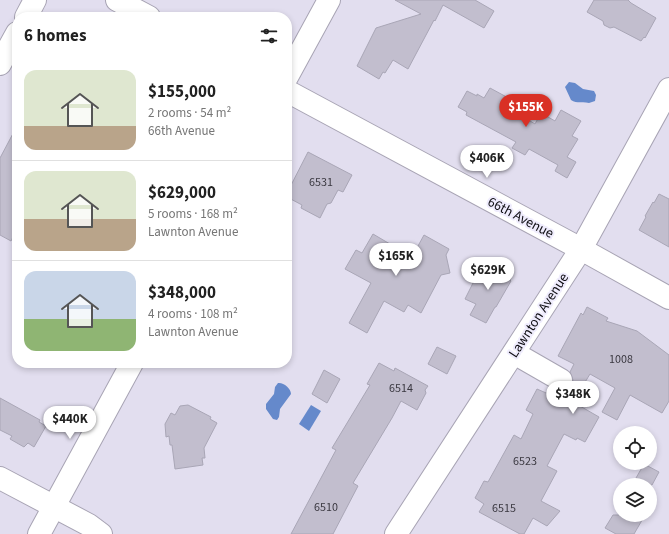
<!DOCTYPE html>
<html lang="en">
<head>
<meta charset="utf-8">
<style>
  :root { --surface:#fff; --page:#f6f6f6; --text:#222; --muted:#767676; --line:#e0e0e0; --accent:#d93025 }
  body { margin:0; font-family:"Source Sans 3",sans-serif; background:var(--page); color:var(--text); height:100vh; display:flex; flex-direction:column; font-size:15px; white-space:nowrap }
  * { box-sizing:border-box; margin:0 }
  p { font-size:13px; color:var(--muted) }
  .icon { flex:none; width:22px; height:22px; fill:none; stroke:currentColor; stroke-width:2; stroke-linecap:round; stroke-linejoin:round }
  .map { position:relative; flex:1; overflow:hidden }
  .details { position:absolute; left:12px; top:12px; width:280px; height:356px; display:flex; flex-direction:column; background:var(--surface); border-radius:16px; box-shadow:0 2px 6px #0003 }
  .details>* { flex:none }
  .fabs { position:absolute; left:613px; top:426px; display:grid; gap:8px }
  .fabs a { display:grid; place-items:center; width:44px; height:44px; border-radius:50%; background:var(--surface); box-shadow:0 2px 6px #0003; font-size:20px }
  .price { position:absolute; translate:-50% -34px; padding:0 9px; border-radius:14px; background:#fff; color:#222; font-size:13px; line-height:26px; filter:drop-shadow(0 1px 2px #0008) }
  .price::after { content:''; position:absolute; left:50%; top:24px; width:12px; height:9px; margin-left:-6px; background:inherit; clip-path:polygon(0 0,100% 0,50% 100%) }
  .price.on { background:var(--accent); color:#fff }
  ul { padding:0; list-style:none }
  li { display:flex; align-items:center; gap:12px; height:100px; padding:0 12px }
  li+li { border-top:1px solid var(--line) }
  li span { display:grid; place-items:center; flex:none; width:112px; height:80px; border-radius:12px; color:#555 }
  li>.icon { margin-inline-start:auto }
  span .icon { width:48px; height:48px; fill:#fffc; stroke-width:1 }
  li b { font-size:17px }
  h2 { display:flex; justify-content:space-between; align-items:center; height:48px; padding:0 12px; font-size:17px }
  .map>svg:first-child { display:block }
</style>
</head>
<body>
<div class="map">
<svg width="669" height="534" viewBox="0 0 669 534">
  <rect width="100%" height="100%" fill="#e2deef"/>
  <g fill="#6589cb">
    <path d="M569,82L575,83L583,89L594,91L596,95L595,101L589,103C583,101 577,104 571,100L565,87Z"/>
    <path d="M278,383C283,382 291,388 291,394L280,409L279,417L277,420L273,419L266,409V404L274,394L275,387Z"/>
    <polygon points="311,405 321,411 309,431 299,424"/>
  </g>
  <g fill="#c2bece" stroke="#a9a6b6">
    <polygon points="395,0 475,0 494,11 484,28 443,5 435,21 434,20 408,69 393,60 385,73 383,72 379,79 357,66 376,28 421,14"/>
    <polygon points="594,0 628,0 631,3 656,18 645,38 644,37 641,41 614,27 610,28 604,25 603,21 587,12"/>
    <polygon points="490,88 514,101 510,109 535,124 541,113 555,121 561,110 581,121 572,136 578,139 567,157 576,162 567,178 555,171 558,165 529,149 525,155 512,148 516,142 466,115 467,112 458,107 467,91 477,96 477,94 484,98"/>
    <polygon points="17,126 17,229 11,241 0,235 0,158"/>
    <polygon points="308,152 352,175 343,192 338,190 331,203 327,204 320,218 301,208 302,205 287,197 287,193"/>
    <polygon points="659,194 669,199 669,247 639,230 646,217 645,216 653,202 654,203"/>
    <polygon points="373,234 412,257 424,235 449,249 446,255 450,273 441,275 421,313 408,305 404,312 384,301 367,333 349,323 371,283 345,269 356,250 362,253"/>
    <polygon points="494,263 513,273 510,280 511,281 496,307 495,307 486,323 470,315 476,304 465,299 482,265 491,270"/>
    <polygon points="587,307 608,318 606,321 637,331 669,355 669,401 662,413 630,395 617,420 602,412 615,388 590,374 573,402 599,417 585,442 577,438 576,440 564,434 547,466 557,471 541,501 560,511 547,526 533,518 524,534 520,534 479,512 484,504 475,498 484,481 488,482 514,435 521,439 533,414 526,410 537,389 553,396 554,394 556,395 558,392 567,391 572,387 573,380 570,372 574,364 558,356 581,313 583,315"/>
    <polygon points="437,347 456,356 447,374 428,364"/>
    <polygon points="379,363 394,371 395,368 428,386 425,390 426,393 417,410 401,401 392,418 353,483 358,486 333,534 291,534 336,450 332,448 370,385 367,384"/>
    <polygon points="324,370 340,379 327,403 312,394"/>
    <polygon points="0,398 40,420 39,422 46,426 34,447 28,443 24,447 10,439 12,436 0,430"/>
    <polygon points="188,405 211,417 210,419 217,423 204,448 205,458 202,458 203,465 175,469 172,445 170,445 169,436 166,437 165,424 171,413 175,415 180,406"/>
    <polygon points="644,464 659,472 652,485 632,485"/>
    <polygon points="613,515 645,515 634,534 616,534 605,528"/>
  </g>
  <g fill="none" stroke-linecap="round" stroke-linejoin="round">
    <g stroke="#a8a4b4" stroke-width="24">
      <g id="minor">
        <polyline points="117,0 149,17"/>
        <polyline points="26,17 35,0"/>
        <polyline points="0,64 17,33"/>
        <polyline points="287,77 329,0"/>
        <polyline points="287,91 581,249 669,298"/>
        <polyline points="514,353 561,380"/>
        <polyline points="0,478 89,525 101,534"/>
        <polyline points="39,534 132,363"/>
        <polyline points="396,534 581,249 669,89"/>
      </g>
    </g>
    <use href="#minor" stroke="#fff" stroke-width="22"/>
  </g>
  <g text-anchor="middle" stroke-width="4" stroke-linejoin="round" paint-order="stroke">
    <g font-size="12" fill="#3a3840">
      <text x="321" y="186">6531</text>
      <text x="621" y="363">1008</text>
      <text x="401" y="392">6514</text>
      <text x="525" y="465">6523</text>
      <text x="326" y="511">6510</text>
      <text x="504" y="512">6515</text>
    </g>
    <g font-size="14" fill="#0d0c11" stroke="#efecfd">
      <text transform="translate(521 217) rotate(28)" y="5">66th Avenue</text>
      <text transform="translate(538 315) rotate(-57)" y="5">Lawnton Avenue</text>
    </g>
  </g>
</svg>
<div class="fabs">
<a><svg class="icon" aria-label="locate" viewBox="0 0 24 24"><circle cx="12" cy="12" r="6"/><path d="M12 2v4M12 18v4M2 12h4M18 12h4"/></svg></a>
<a><svg class="icon" aria-label="layers" viewBox="0 0 24 24"><path d="M12 4l9 5-9 5-9-5zM3 14l9 5 9-5"/></svg></a>
</div>
<b class="price on" style="left:526px;top:128px">$155K</b>
<b class="price" style="left:487px;top:179px">$406K</b>
<b class="price" style="left:396px;top:277px">$165K</b>
<b class="price" style="left:488px;top:291px">$629K</b>
<b class="price" style="left:573px;top:415px">$348K</b>
<b class="price" style="left:70px;top:440px">$440K</b>
<section class="details">
<h2>6 homes<svg class="icon" aria-label="filters" viewBox="0 0 24 24"><path d="M4 7h16M4 17h16"/><circle cx="9" cy="7" r="2"/><circle cx="15" cy="17" r="2"/></svg></h2>
<ul>
<li><span style="background:linear-gradient(#dfe7d0 70%,#b9a48a 0)"><svg class="icon" aria-label="home" viewBox="0 0 24 24"><path d="M3 11l9-7 9 7M6 9v11h12V9"/></svg></span><div><b>$155,000</b><p>2 rooms · 54 m²</p><p>66th Avenue</p></div></li>
<li><span style="background:linear-gradient(#dfe7d0 60%,#b9a48a 0)"><svg class="icon" aria-label="home" viewBox="0 0 24 24"><path d="M3 11l9-7 9 7M6 9v11h12V9"/></svg></span><div><b>$629,000</b><p>5 rooms · 168 m²</p><p>Lawnton Avenue</p></div></li>
<li><span style="background:linear-gradient(#c9d6e8 60%,#8fb573 0)"><svg class="icon" aria-label="home" viewBox="0 0 24 24"><path d="M3 11l9-7 9 7M6 9v11h12V9"/></svg></span><div><b>$348,000</b><p>4 rooms · 108 m²</p><p>Lawnton Avenue</p></div></li>
</ul>
</section>
</div>
</body>
</html>
